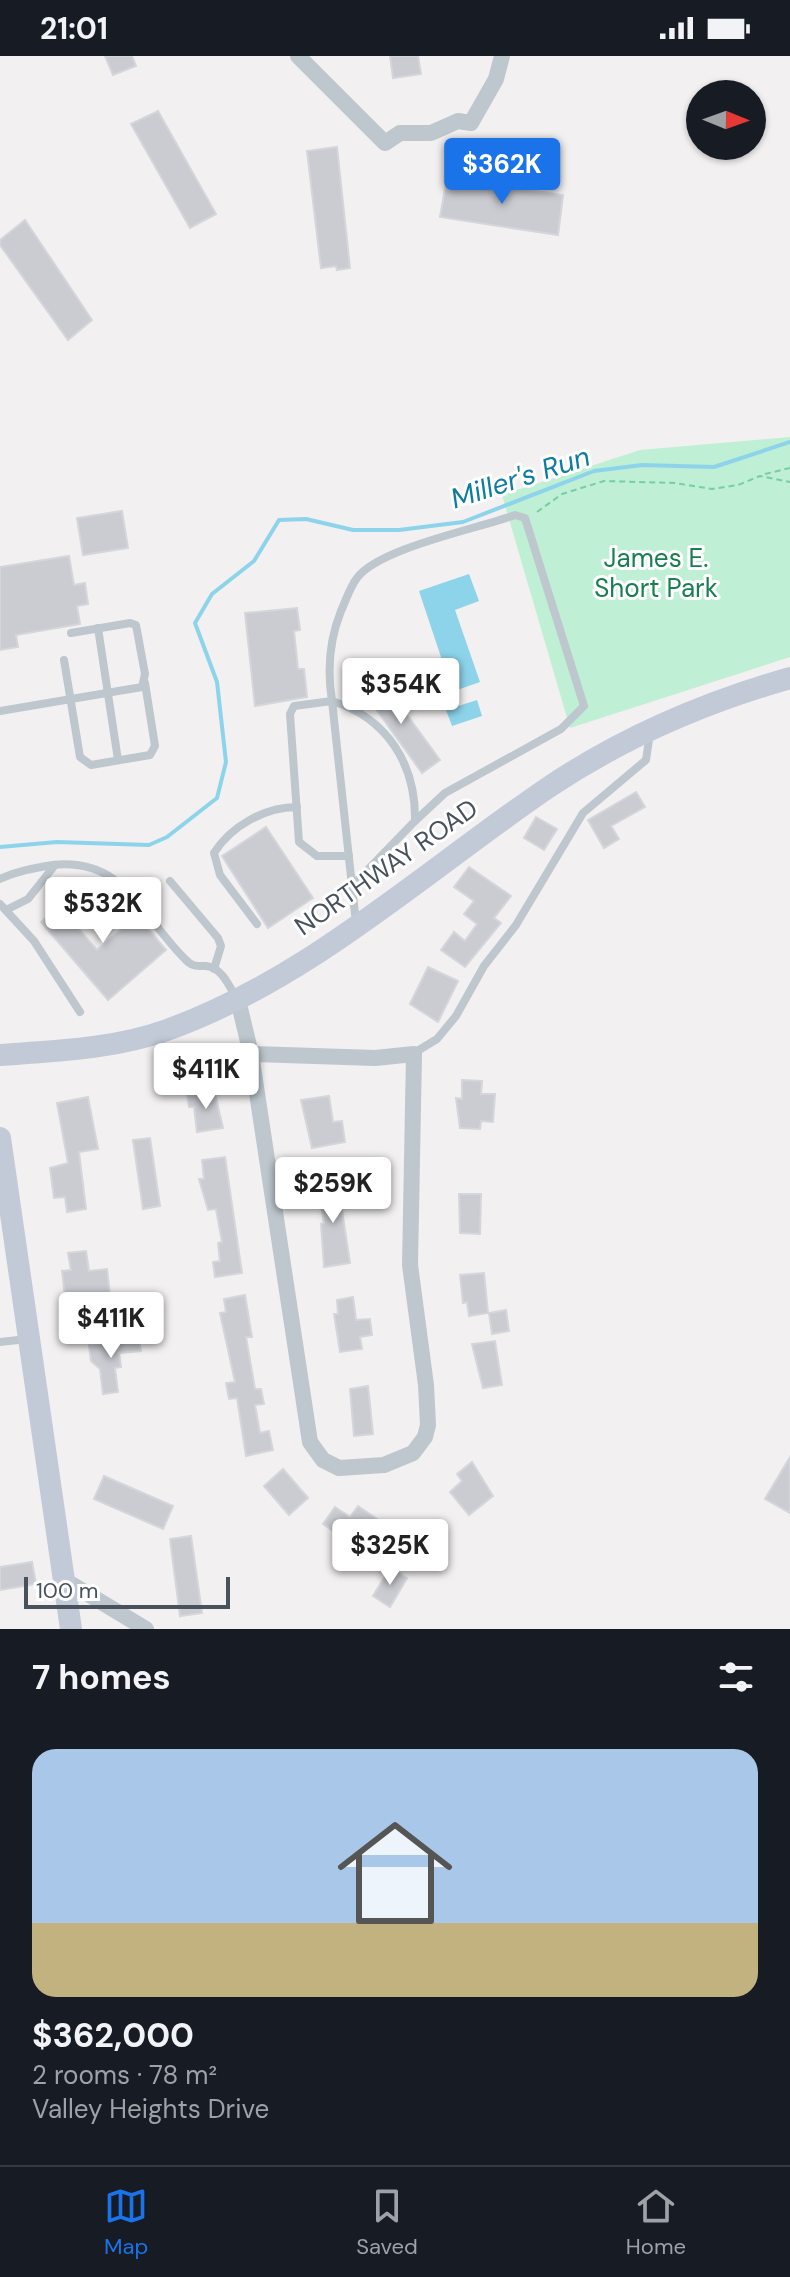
<!DOCTYPE html>
<html lang="en">
<head>
<meta charset="utf-8">
<style>
  :root { --surface:#171b24; --page:#20242c; --text:#f1f3f6; --muted:#9ea1a6; --line:#363941; --accent:#1a73e8 }
  body { margin:0; font-family:"DM Sans",sans-serif; background:var(--page); color:var(--text); height:100vh; display:flex; flex-direction:column; font-size:30px; white-space:nowrap }
  * { box-sizing:border-box; margin:0 }
  p { font-size:26px; color:var(--muted) }
  .icon { flex:none; width:44px; height:44px; fill:none; stroke:currentColor; stroke-width:2; stroke-linecap:round; stroke-linejoin:round }
  .map { position:relative; height:1573px; overflow:hidden }
  .sheet { display:flex; flex-direction:column; background:var(--surface); flex:1 }
  .sheet>* { flex:none }
  .needle { width:52px; rotate:91deg }
  .buttons { position:absolute; left:686px; top:24px; display:grid; gap:16px }
  .buttons a { display:grid; place-items:center; width:80px; height:80px; border-radius:50%; background:var(--surface); box-shadow:0 2px 6px #0004; font-size:40px }
  .scale { position:absolute; left:24px; bottom:20px; width:206px; box-sizing:border-box; padding-left:8px; border:4px solid #48525d; border-top:0; font-size:22px; line-height:28px; white-space:nowrap; color:#48525d; -webkit-text-stroke:6px #fff; paint-order:stroke }
  .price { position:absolute; translate:-50% -68px; padding:0 18px; border-radius:8px; background:#fff; color:#222; font-size:26px; line-height:52px; filter:drop-shadow(0 2px 4px #0008) }
  .price::after { content:''; position:absolute; left:50%; top:48px; width:24px; height:18px; margin-left:-12px; background:inherit; clip-path:polygon(0 0,100% 0,50% 100%) }
  .price.active { background:var(--accent); color:#fff }
  ul { padding:0; list-style:none }
  li { display:grid; align-content:center; gap:16px; height:424px; padding:0 32px }
  li+li { border-top:2px solid var(--line) }
  li span { display:grid; place-items:center; height:248px; border-radius:24px; color:#555 }
  li>.icon { margin-inline-start:auto }
  span .icon { width:144px; height:144px; fill:#fffc; stroke-width:1 }
  li b { font-size:34px }
  h2 { display:flex; justify-content:space-between; align-items:center; height:96px; padding:0 32px; font-size:34px }
  .status { display:flex; justify-content:space-between; align-items:center; height:56px; padding:0 40px; background:var(--surface); direction:ltr }
  .status svg { height:22px; fill:currentColor }
  .tabs { display:flex; justify-content:space-around; align-items:center; height:112px; border-top:2px solid var(--line); background:var(--surface); font-size:22px; color:var(--muted) }
  .tabs a { display:grid; justify-items:center; gap:4px }
  .tabs .active { color:var(--accent) }
  .map>svg:first-child { display:block }
</style>
</head>
<body>
<div class="status"><b>21:01</b><svg viewBox="0 0 49 12"><path d="M0 12V9h3v3zM5 12V6h3v6zM10 12V3h3v9zM15 12V0h3v12zM26 1h20v11H26zM47 4h2v5h-2z"/></svg></div>
<div class="map">
<svg width="790" height="1573" viewBox="0 0 790 1573">
  <rect width="100%" height="100%" fill="#f2f0f0"/>
  <polygon fill="#bfefd4" points="790,381 790,601 570,672 502,439 640,394"/>
  <g fill="#8dd4eb">
    <polygon points="469,518 479,545 455,554 480,626 434,642 424,612 443,607 419,535"/>
    <polygon points="477,644 482,660 452,670 446,654"/>
  </g>
  <g fill="none" stroke-linecap="round" stroke-linejoin="round">
    <polyline stroke="#8dd4eb" stroke-width="4" points="0,791 57,786 149,789 167,781 217,742 226,706 217,626 195,567 212,538 254,505 279,464 306,463 353,474 399,474 463,466 594,415 642,409 714,411 790,386"/>
  </g>
  <g fill="#caccd2" stroke="#d4d6db" stroke-width="2">
    <polygon points="105,0 132,0 136,10 113,19"/>
    <polygon points="390,0 418,0 421,18 393,22"/>
    <polygon points="158,55 216,158 190,172 131,68"/>
    <polygon points="337,91 350,212 337,214 336,210 321,212 307,95"/>
    <polygon points="447,122 563,139 558,179 440,161"/>
    <polygon points="25,164 92,264 68,284 0,189 0,184"/>
    <polygon points="122,455 128,492 83,499 77,462"/>
    <polygon points="69,500 74,529 85,527 88,548 77,550 80,568 16,579 18,591 0,594 0,511"/>
    <polygon points="297,552 300,574 294,575 298,613 304,613 307,641 255,650 245,557"/>
    <polygon points="380,622 440,704 422,717 363,635"/>
    <polygon points="636,736 645,751 611,770 619,783 604,792 588,764"/>
    <polygon points="536,761 557,773 544,794 524,782"/>
    <polygon points="266,771 313,842 268,872 222,800"/>
    <polygon points="469,811 511,840 494,862 501,867 465,911 441,894 454,876 465,885 477,868 464,858 474,845 454,831"/>
    <polygon points="82,830 99,850 76,870 97,894 137,860 166,894 108,944 41,866"/>
    <polygon points="428,911 458,925 438,966 410,948"/>
    <polygon points="462,1024 482,1025 481,1038 495,1038 493,1066 481,1065 480,1073 460,1072 456,1042 462,1043"/>
    <polygon points="214,1034 223,1072 197,1076 194,1051 189,1051 187,1038"/>
    <polygon points="329,1040 333,1066 342,1065 345,1086 312,1092 301,1044"/>
    <polygon points="88,1041 98,1093 79,1096 86,1153 67,1156 65,1141 54,1142 50,1112 68,1107 57,1047"/>
    <polygon points="150,1082 160,1150 143,1153 133,1084"/>
    <polygon points="225,1101 242,1217 215,1221 213,1206 220,1205 218,1187 222,1186 216,1153 208,1154 199,1123 204,1123 202,1104"/>
    <polygon points="337,1122 350,1207 324,1211 321,1168 324,1167 317,1125"/>
    <polygon points="459,1138 481,1138 480,1178 460,1177"/>
    <polygon points="86,1195 89,1215 107,1213 111,1248 77,1253 77,1248 66,1250 62,1215 71,1214 68,1197"/>
    <polygon points="484,1217 488,1257 469,1260 467,1246 463,1247 460,1219"/>
    <polygon points="245,1239 252,1281 246,1281 255,1333 261,1333 264,1348 255,1349 260,1377 269,1375 273,1394 246,1400 237,1342 229,1343 226,1327 235,1326 220,1257 226,1256 224,1243"/>
    <polygon points="353,1241 356,1264 370,1263 372,1279 360,1281 362,1293 340,1296 334,1258 338,1258 337,1244"/>
    <polygon points="506,1254 509,1275 492,1278 489,1257"/>
    <polygon points="139,1282 141,1295 119,1297 121,1311 115,1312 118,1336 103,1338 100,1313 91,1305 89,1289"/>
    <polygon points="495,1285 502,1329 483,1332 472,1288"/>
    <polygon points="368,1330 373,1378 354,1380 350,1333"/>
    <polygon points="790,1401 790,1457 765,1443"/>
    <polygon points="472,1406 493,1440 469,1459 450,1436 462,1425 457,1418"/>
    <polygon points="283,1413 308,1442 289,1459 264,1430"/>
    <polygon points="104,1420 173,1450 163,1473 94,1443"/>
    <polygon points="358,1450 377,1463 358,1492 323,1468 335,1451 350,1461"/>
    <polygon points="191,1480 202,1557 180,1560 170,1483"/>
    <polygon points="32,1506 36,1528 0,1534 0,1511"/>
    <polygon points="390,1512 407,1522 390,1551 373,1540"/>
  </g>
  <g fill="none" stroke-linecap="round" stroke-linejoin="round">
    <g stroke="#78cda6" stroke-width="2" stroke-dasharray="6 4" stroke-linecap="butt">
      <polyline points="765,418 790,412"/>
      <polyline points="537,456 562,438 604,425 675,427 712,433 738,429 760,420 790,426"/>
    </g>
    <g stroke="#bec7ce" stroke-width="8">
      <polyline points="98,572 118,704"/>
      <polyline points="64,604 80,701 91,709 150,699 155,690 145,627"/>
      <polyline points="0,655 142,631 145,618 136,569 130,567 71,577"/>
      <path d="M349,800H317L299,786L290,658L294,650L332,645C327,614 329,585 341,555C346,544 350,531 357,522C379,492 477,473 515,459L525,462L584,650L561,673L445,737L415,765"/>
      <path d="M0,823C17,815 34,812 53,809C125,801 142,861 185,903C192,911 197,910 206,910C221,911 229,929 235,940"/>
      <polyline points="170,825 218,882 221,890 214,913"/>
      <path d="M352,830L415,765C416,708 387,662 332,645L356,867"/>
      <polyline points="0,848 34,885 80,956"/>
      <polyline points="6,854 28,843 55,809"/>
      <path d="M257,868L220,819L214,797C231,770 265,751 297,751"/>
      <polyline points="414,997 437,983 456,960 484,910 516,869 583,757 646,704 650,677"/>
      <polyline points="0,1286 27,1283"/>
    </g>
    <g stroke="#bec7ce" stroke-width="16">
      <polyline points="298,0 385,87 400,77 431,77 458,65 471,67 496,23 502,0"/>
      <polyline points="238,944 251,998"/>
      <polygon points="251,998 375,1002 414,998 410,1209 426,1329 428,1369 425,1381 413,1397 384,1409 339,1412 323,1404 310,1386"/>
      <polyline points="63,1523 146,1573"/>
    </g>
    <g stroke="#c1cad6" stroke-width="22">
      <path d="M0,999C56,995 114,993 167,974C309,923 425,815 549,731C622,682 706,646 790,622"/>
      <polyline points="0,1082 71,1573"/>
    </g>
  </g>
  <g text-anchor="middle" stroke-width="6" stroke-linejoin="round" paint-order="stroke">
    <g font-size="26" fill="#187f50" stroke="#fff">
      <text x="656" y="511">James E.<tspan x="656" dy="30">Short Park</tspan></text>
    </g>
    <g font-size="26" fill="#48525d" stroke="#fff">
      <text transform="translate(386 811) rotate(-35)" y="9">NORTHWAY ROAD</text>
    </g>
    <g font-size="28" font-style="italic" fill="#0e7da2" stroke="#fff">
      <text transform="translate(520 421) rotate(-18)" y="10">Miller's Run</text>
    </g>
  </g>
</svg>
<div class="buttons">
<a><svg class="needle" viewBox="-14 -14 28 28"><path d="M0-13l5 13h-10z" fill="#e53935"/><path d="M0 13l5-13h-10z" fill="#9ea1a6"/></svg></a>
</div>
<div class="scale">100 m</div>
<b class="price active" style="left:502px;top:150px">$362K</b>
<b class="price" style="left:401px;top:670px">$354K</b>
<b class="price" style="left:103px;top:889px">$532K</b>
<b class="price" style="left:206px;top:1055px">$411K</b>
<b class="price" style="left:333px;top:1169px">$259K</b>
<b class="price" style="left:111px;top:1304px">$411K</b>
<b class="price" style="left:390px;top:1531px">$325K</b>
</div>
<section class="sheet">
<h2>7 homes<svg class="icon" aria-label="filters" viewBox="0 0 24 24"><path d="M4 7h16M4 17h16"/><circle cx="9" cy="7" r="2"/><circle cx="15" cy="17" r="2"/></svg></h2>
<ul>
<li><span style="background:linear-gradient(#a9c7e8 70%,#c2b280 0)"><svg class="icon" aria-label="home" viewBox="0 0 24 24"><path d="M3 11l9-7 9 7M6 9v11h12V9"/></svg></span><div><b>$362,000</b><p>2 rooms · 78 m²</p><p>Valley Heights Drive</p></div></li>
</ul>
</section>
<nav class="tabs">
<a class="active"><svg class="icon" aria-label="map" viewBox="0 0 24 24"><path d="M3 6l6-2 6 2 6-2v14l-6 2-6-2-6 2zM9 4v14M15 6v14"/></svg>Map</a>
<a><svg class="icon" aria-label="saved" viewBox="0 0 24 24"><path d="M7 4h10v16l-5-4-5 4z"/></svg>Saved</a>
<a><svg class="icon" aria-label="home" viewBox="0 0 24 24"><path d="M3 11l9-7 9 7M6 9v11h12V9"/></svg>Home</a>
</nav>
</body>
</html>
